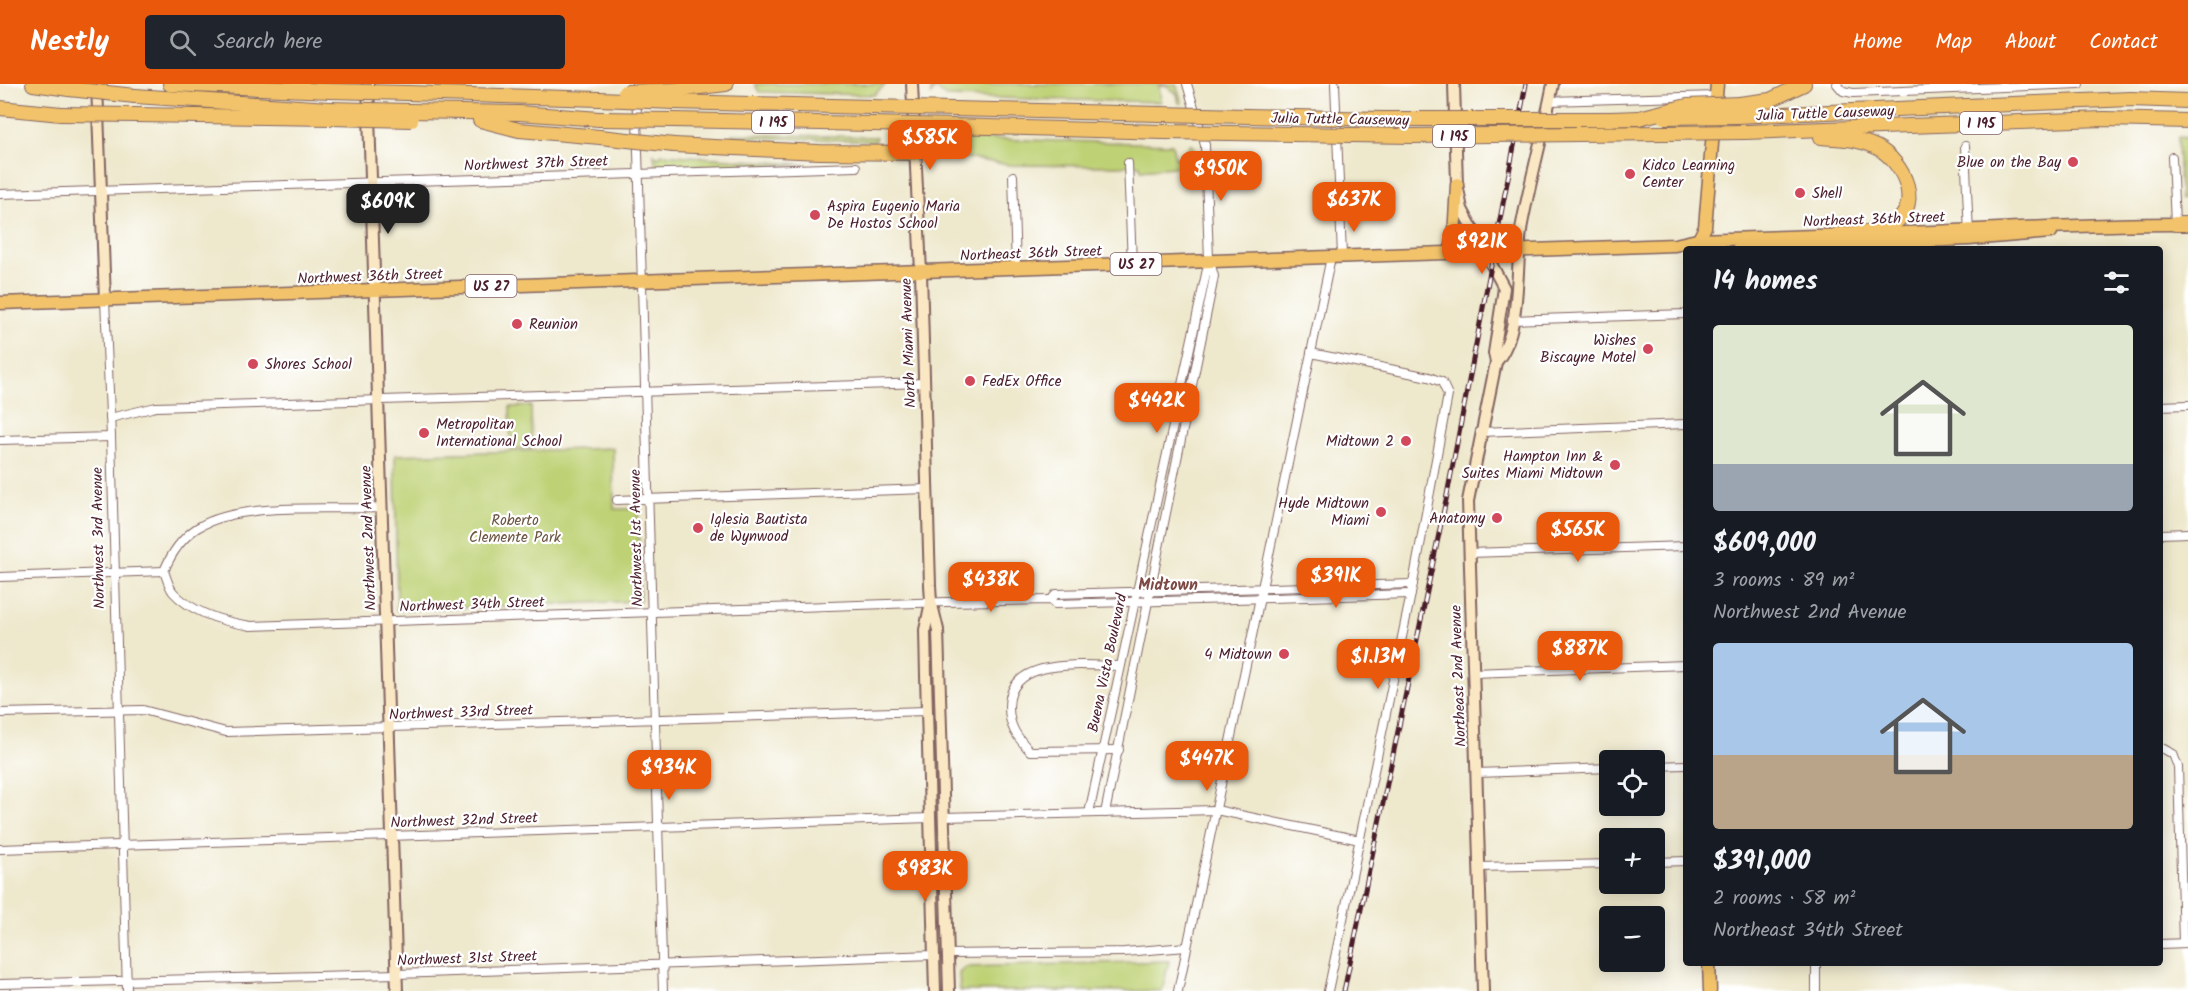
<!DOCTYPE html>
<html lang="en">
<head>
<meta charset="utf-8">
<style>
  :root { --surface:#171b24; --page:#20242c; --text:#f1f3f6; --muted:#9ea1a6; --accent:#ea580c }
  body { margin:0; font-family:Kalam,sans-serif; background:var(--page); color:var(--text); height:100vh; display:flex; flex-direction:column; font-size:22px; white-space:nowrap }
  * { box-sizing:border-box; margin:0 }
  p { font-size:20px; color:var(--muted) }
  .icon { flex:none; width:33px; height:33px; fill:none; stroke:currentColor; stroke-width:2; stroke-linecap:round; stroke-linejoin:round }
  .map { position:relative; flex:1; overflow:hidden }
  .drawer { position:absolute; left:1683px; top:162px; width:480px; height:720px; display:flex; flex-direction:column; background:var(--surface); border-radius:6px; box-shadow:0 3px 15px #0003 }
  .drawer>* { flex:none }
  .fabs { position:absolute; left:1599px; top:666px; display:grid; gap:12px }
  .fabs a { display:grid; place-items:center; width:66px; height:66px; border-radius:6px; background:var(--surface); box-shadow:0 3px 15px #0003; font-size:30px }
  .price { position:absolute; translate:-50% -51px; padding:0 14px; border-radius:12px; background:var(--accent); color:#fff; font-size:20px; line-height:39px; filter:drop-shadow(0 2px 3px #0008) }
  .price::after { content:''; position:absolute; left:50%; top:36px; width:18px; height:14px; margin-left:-9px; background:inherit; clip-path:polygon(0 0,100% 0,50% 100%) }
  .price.selected { background:#222; color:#fff }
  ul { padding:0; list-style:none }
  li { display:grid; align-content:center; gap:12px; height:318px; padding:0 30px }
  li span { display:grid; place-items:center; height:186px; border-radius:6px; color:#555 }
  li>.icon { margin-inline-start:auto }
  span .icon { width:108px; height:108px; fill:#fffc; stroke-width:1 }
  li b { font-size:26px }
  h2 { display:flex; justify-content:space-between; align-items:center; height:72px; padding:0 30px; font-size:26px }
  header { display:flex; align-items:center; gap:36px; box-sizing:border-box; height:84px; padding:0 30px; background:var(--accent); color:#fff }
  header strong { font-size:28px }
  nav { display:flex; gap:33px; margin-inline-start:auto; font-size:21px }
  .search { width:420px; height:54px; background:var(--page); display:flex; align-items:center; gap:15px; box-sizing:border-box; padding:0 21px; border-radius:6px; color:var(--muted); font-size:22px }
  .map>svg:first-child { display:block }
</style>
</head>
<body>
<header>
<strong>Nestly</strong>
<div class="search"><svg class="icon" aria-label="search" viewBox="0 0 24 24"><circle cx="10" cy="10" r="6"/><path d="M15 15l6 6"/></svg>Search here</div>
<nav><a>Home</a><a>Map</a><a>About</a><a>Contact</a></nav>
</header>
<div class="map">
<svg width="2188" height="907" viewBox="0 0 2188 907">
  <rect width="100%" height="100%" fill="#fff"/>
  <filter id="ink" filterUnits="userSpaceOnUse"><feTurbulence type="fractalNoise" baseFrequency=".0167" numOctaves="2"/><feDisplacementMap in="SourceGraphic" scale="12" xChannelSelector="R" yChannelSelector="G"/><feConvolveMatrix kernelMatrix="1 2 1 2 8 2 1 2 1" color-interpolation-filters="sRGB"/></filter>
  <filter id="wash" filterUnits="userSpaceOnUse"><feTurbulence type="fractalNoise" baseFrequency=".008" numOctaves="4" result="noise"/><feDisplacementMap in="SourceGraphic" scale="24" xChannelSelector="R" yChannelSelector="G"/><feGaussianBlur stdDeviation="1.35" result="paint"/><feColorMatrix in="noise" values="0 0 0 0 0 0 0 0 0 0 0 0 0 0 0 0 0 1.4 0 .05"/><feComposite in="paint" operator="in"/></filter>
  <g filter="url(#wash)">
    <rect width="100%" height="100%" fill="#eee8cc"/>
    <g fill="#bed175" stroke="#847850" stroke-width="1.5">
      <polygon points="755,0 886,0 874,11 759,8"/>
      <polygon points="933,0 1176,0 1182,19 1179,19 1177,10 1166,1 1159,2 1161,18 946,13 935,4 930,12"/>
      <polygon points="732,50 876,53 876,57 732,53"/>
      <polygon points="2178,53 2188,54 2188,116 2180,115"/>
      <polygon points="951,54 1172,60 1175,74 1184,72 1190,60 1193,60 1196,81 1141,86 1140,81 1117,82 1010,81 961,73 932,72 932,58 938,65"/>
      <polygon points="654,70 658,73 662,70 808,81 670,82 665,86 656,86"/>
      <polygon points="531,322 532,364 511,365 510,323"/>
      <polygon points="613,364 614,425 638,425 640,517 397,526 395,371"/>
      <polygon points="1169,877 1162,907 960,907 959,889 966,883"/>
    </g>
  </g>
  <g filter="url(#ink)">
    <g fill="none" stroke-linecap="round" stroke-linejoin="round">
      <g stroke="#836563" stroke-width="10">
        <g id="street">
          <polyline points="636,0 663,907"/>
          <polyline points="1335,0 1342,172"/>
          <polyline points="1837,0 1843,7 1853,9 2079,0"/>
          <polyline points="1550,17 1716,12"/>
          <polyline points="1965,62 1969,150"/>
          <polyline points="2172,73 2175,140"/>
          <polyline points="1128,79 1132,180"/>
          <polyline points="1013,92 1016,184"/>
          <polyline points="0,110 856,83"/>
          <polyline points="105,216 111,353 127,907"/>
          <polyline points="1512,236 1686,230"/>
          <polyline points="1311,269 1429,293 1442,298 1448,311 1411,510 1328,907"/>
          <polyline points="2160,322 2188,321"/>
          <polyline points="110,334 156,323 925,299"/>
          <polyline points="1480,348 1686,340"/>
          <polyline points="0,356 111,353"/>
          <polyline points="617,416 927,405"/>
          <polyline points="2160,450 2188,449"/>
          <polyline points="1469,469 1686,462"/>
          <path d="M164,487C166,493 169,503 173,508C192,529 225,538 251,542L946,518L1051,516L1055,520L1411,510"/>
          <path d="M164,487C171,470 182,454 197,444C239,417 332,426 382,424"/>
          <polyline points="0,493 164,487"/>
          <polyline points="1051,516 1056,510 1413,500"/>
          <polyline points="1473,589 1686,581"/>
          <polyline points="0,629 143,626 226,648 926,627"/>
          <polyline points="2160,663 2173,670 2178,683 2183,859"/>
          <path d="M1119,666L1030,667C1017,653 1009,643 1009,623C1009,571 1086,582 1120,582"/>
          <polyline points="1654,682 1686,681"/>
          <polyline points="1477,689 1610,684"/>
          <polyline points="1089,729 1209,176 1205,61 1187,0"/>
          <polyline points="1105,729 1212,203 1214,192 1210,178"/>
          <polyline points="943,733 1216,726 1360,756"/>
          <polyline points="0,765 930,734"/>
          <polyline points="1654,778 1686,777"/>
          <polyline points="1479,783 1610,780"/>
          <polyline points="2160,860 2188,859"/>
          <polyline points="948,870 1124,868 1187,863"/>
          <polyline points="1816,879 1816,907"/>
          <polyline points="0,900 397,890 934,871"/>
          <polyline points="1178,907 1331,173"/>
        </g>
      </g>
      <g stroke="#836563" stroke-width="14">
        <g id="secondary">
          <polyline points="97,0 105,216"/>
          <polyline points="368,0 397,907"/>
          <polyline points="912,0 921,188 930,501 931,518 925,546 926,592 935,907"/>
          <polyline points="1454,0 1457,100 1462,125 1504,204 1494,269 1496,278 1468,417 1483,907"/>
          <path d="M1496,278C1523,248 1515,178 1522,140C1531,93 1544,47 1553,0"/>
          <polyline points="932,521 938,546 949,907"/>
        </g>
      </g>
      <g stroke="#836563" stroke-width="15">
        <g id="primary">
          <path d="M1873,150C1974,147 2074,140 2175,140"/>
          <polyline points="1696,161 1705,143 1717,0"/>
          <polyline points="1738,165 1969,155 2051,148"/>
          <polyline points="1450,169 1454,153 1457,100"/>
          <polyline points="0,219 1675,161 1697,156 1847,151"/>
          <polyline points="1709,879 1710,907"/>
        </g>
      </g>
      <g stroke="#836563" stroke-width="16">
        <g id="highway">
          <polyline points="33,0 69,5"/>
          <polyline points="170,0 330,7"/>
          <polyline points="674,6 726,0"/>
          <polyline points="408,9 599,15"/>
          <polyline points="135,12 329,25"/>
          <polyline points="674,18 871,23"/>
          <polyline points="1739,20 1770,16 1804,0"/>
          <polyline points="0,24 61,30"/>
          <polyline points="954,25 1159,30"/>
          <polyline points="410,27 519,29 599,35"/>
          <polyline points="135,31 330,34"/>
          <polyline points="1737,32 2130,15 2188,17"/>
          <polyline points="1611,35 1639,34"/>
          <polyline points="480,36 519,46 600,53"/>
          <polyline points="674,36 872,40"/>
          <polyline points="954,42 1163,48"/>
          <polyline points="1745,48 2104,35 2188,37"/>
          <path d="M1821,53C1840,55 1858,54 1876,63C1904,77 1927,126 1887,143C1872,149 1853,149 1837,151"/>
          <polyline points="674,61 819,68 915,69"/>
          <polyline points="2175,140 2188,140"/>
        </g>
      </g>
      <use href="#street" stroke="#fff" stroke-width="8"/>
      <use href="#secondary" stroke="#fae7c3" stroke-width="10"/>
      <use href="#primary" stroke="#f2c36a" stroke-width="12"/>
      <use href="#highway" stroke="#f2c36a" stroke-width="14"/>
      <g stroke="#4a1f2b" stroke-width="5">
        <polyline id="rail" points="1344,907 1447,411 1526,0"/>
      </g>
      <use href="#rail" stroke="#fff" stroke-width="3" stroke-dasharray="9" stroke-linecap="butt"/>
      <g stroke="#836563" stroke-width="16" stroke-linecap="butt">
        <g id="highway-bridge">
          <polyline points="69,5 135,12"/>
          <polyline points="330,7 408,9"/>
          <polyline points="625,8 674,6"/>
          <polyline points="599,15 674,18"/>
          <polyline points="871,23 954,25"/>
          <polyline points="329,25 410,27"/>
          <polyline points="61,30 135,31"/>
          <polyline points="1159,30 1382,35 1611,35"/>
          <polyline points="1664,33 1737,32"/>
          <polyline points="330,34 411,36"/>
          <polyline points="1639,34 1687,22 1739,20"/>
          <polyline points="599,35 674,36"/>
          <polyline points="872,40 954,42"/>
          <polyline points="1163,48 1411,52 1745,48"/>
          <polyline points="600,53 674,61"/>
        </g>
      </g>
      <use href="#highway-bridge" stroke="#f2c36a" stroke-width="14"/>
    </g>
  </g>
  <g fill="#d1495b" stroke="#fff" stroke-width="2">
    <circle cx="2073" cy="78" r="6"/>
    <circle cx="1630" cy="90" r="6"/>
    <circle cx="1800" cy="109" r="6"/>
    <circle cx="815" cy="131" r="6"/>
    <circle cx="517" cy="240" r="6"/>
    <circle cx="1648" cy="265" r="6"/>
    <circle cx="253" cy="280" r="6"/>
    <circle cx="970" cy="297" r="6"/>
    <circle cx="424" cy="349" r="6"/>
    <circle cx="1406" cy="357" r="6"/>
    <circle cx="1615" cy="381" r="6"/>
    <circle cx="1381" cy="428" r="6"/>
    <circle cx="1497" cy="434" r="6"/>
    <circle cx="698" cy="444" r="6"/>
    <circle cx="1284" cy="570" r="6"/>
  </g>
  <g text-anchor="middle" stroke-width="4.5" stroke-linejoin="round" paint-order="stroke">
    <g fill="#fff" stroke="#80626b" stroke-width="1.5">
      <rect x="752" y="27" width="42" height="22" rx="4.5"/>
      <rect x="1960" y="28" width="42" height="22" rx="4.5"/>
      <rect x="1433" y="41" width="42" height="22" rx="4.5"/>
      <rect x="1110.5" y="169" width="51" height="22" rx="4.5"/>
      <rect x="465.5" y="191" width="51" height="22" rx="4.5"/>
    </g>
    <g font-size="14" font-weight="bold" fill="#4a1f2b">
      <text x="773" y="43">I 195</text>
      <text x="1981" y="44">I 195</text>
      <text x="1454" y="57">I 195</text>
      <text x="1136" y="185">US 27</text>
      <text x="491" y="207">US 27</text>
    </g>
    <g font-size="15" fill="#4a1f2b" stroke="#fff">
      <text transform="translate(1825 29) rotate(-2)" y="5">Julia Tuttle Causeway</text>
      <text transform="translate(1340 35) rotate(1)" y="5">Julia Tuttle Causeway</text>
      <text transform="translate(536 79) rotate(-2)" y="5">Northwest 37th Street</text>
      <text transform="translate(1874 135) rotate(-2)" y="5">Northeast 36th Street</text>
      <text transform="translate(1031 169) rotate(-2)" y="5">Northeast 36th Street</text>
      <text transform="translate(370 192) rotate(-2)" y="5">Northwest 36th Street</text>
      <text transform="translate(908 259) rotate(-92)" y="5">North Miami Avenue</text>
      <text transform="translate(98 454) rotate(-91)" y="5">Northwest 3rd Avenue</text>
      <text transform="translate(368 454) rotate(-92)" y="5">Northwest 2nd Avenue</text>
      <text transform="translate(636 454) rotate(-91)" y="5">Northwest 1st Avenue</text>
      <text transform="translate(472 520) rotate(-2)" y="5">Northwest 34th Street</text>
      <text transform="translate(1107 579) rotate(-78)" y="5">Buena Vista Boulevard</text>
      <text transform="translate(1458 592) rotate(-92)" y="5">Northeast 2nd Avenue</text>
      <text transform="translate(461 628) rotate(-2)" y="5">Northwest 33rd Street</text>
      <text transform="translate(464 736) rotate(-2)" y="5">Northwest 32nd Street</text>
      <text transform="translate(467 874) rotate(-2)" y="5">Northwest 31st Street</text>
    </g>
    <g font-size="15" fill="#4a1f2b" stroke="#fff" text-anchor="start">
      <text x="2061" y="83" text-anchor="end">Blue on the Bay</text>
      <text x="1642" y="86">Kidco Learning<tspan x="1642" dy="17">Center</tspan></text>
      <text x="1812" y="114">Shell</text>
      <text x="827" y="127">Aspira Eugenio Maria<tspan x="827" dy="17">De Hostos School</tspan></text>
      <text x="529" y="245">Reunion</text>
      <text x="1636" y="261" text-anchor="end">Wishes<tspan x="1636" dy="17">Biscayne Motel</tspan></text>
      <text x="265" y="285">Shores School</text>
      <text x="982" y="302">FedEx Office</text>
      <text x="436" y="345">Metropolitan<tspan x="436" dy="17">International School</tspan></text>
      <text x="1394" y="362" text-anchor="end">Midtown 2</text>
      <text x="1603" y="377" text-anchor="end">Hampton Inn &amp;<tspan x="1603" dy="17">Suites Miami Midtown</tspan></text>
      <text x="1369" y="424" text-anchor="end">Hyde Midtown<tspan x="1369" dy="17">Miami</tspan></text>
      <text x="1485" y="439" text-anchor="end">Anatomy</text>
      <text x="710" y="440">Iglesia Bautista<tspan x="710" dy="17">de Wynwood</tspan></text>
      <text x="1272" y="575" text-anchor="end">4 Midtown</text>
    </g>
    <g font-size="15" fill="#6d5441" stroke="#fff">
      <text x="515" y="441">Roberto<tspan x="515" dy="17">Clemente Park</tspan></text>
    </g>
    <g font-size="16" font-weight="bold" fill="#7d4a45" stroke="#fff">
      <text x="1168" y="506">Midtown</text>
    </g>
  </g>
</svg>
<div class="fabs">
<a><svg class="icon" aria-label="locate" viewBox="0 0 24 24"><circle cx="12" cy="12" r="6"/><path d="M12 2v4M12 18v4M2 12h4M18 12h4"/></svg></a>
<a>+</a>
<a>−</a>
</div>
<b class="price" style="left:930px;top:87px">$585K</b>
<b class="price" style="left:1221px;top:118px">$950K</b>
<b class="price" style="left:1354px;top:149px">$637K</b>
<b class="price selected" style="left:388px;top:151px">$609K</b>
<b class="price" style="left:1482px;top:191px">$921K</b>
<b class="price" style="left:1157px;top:350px">$442K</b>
<b class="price" style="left:1578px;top:479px">$565K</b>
<b class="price" style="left:1336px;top:525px">$391K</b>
<b class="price" style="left:991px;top:529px">$438K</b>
<b class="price" style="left:1580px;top:598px">$887K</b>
<b class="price" style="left:1378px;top:606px">$1.13M</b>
<b class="price" style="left:1207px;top:708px">$447K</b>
<b class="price" style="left:669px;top:717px">$934K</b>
<b class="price" style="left:925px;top:818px">$983K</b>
<section class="drawer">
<h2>14 homes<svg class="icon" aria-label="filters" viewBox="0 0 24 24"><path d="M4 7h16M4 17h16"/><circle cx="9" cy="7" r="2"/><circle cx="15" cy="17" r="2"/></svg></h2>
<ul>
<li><span style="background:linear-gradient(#dfe7d0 75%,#9aa5b1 0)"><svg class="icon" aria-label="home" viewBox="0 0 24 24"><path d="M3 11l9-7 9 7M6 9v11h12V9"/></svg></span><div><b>$609,000</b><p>3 rooms · 89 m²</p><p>Northwest 2nd Avenue</p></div></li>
<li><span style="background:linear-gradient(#a9c7e8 60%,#b9a48a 0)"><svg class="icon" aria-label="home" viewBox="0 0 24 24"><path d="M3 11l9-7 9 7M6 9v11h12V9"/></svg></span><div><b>$391,000</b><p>2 rooms · 58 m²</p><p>Northeast 34th Street</p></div></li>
</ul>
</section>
</div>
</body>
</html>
